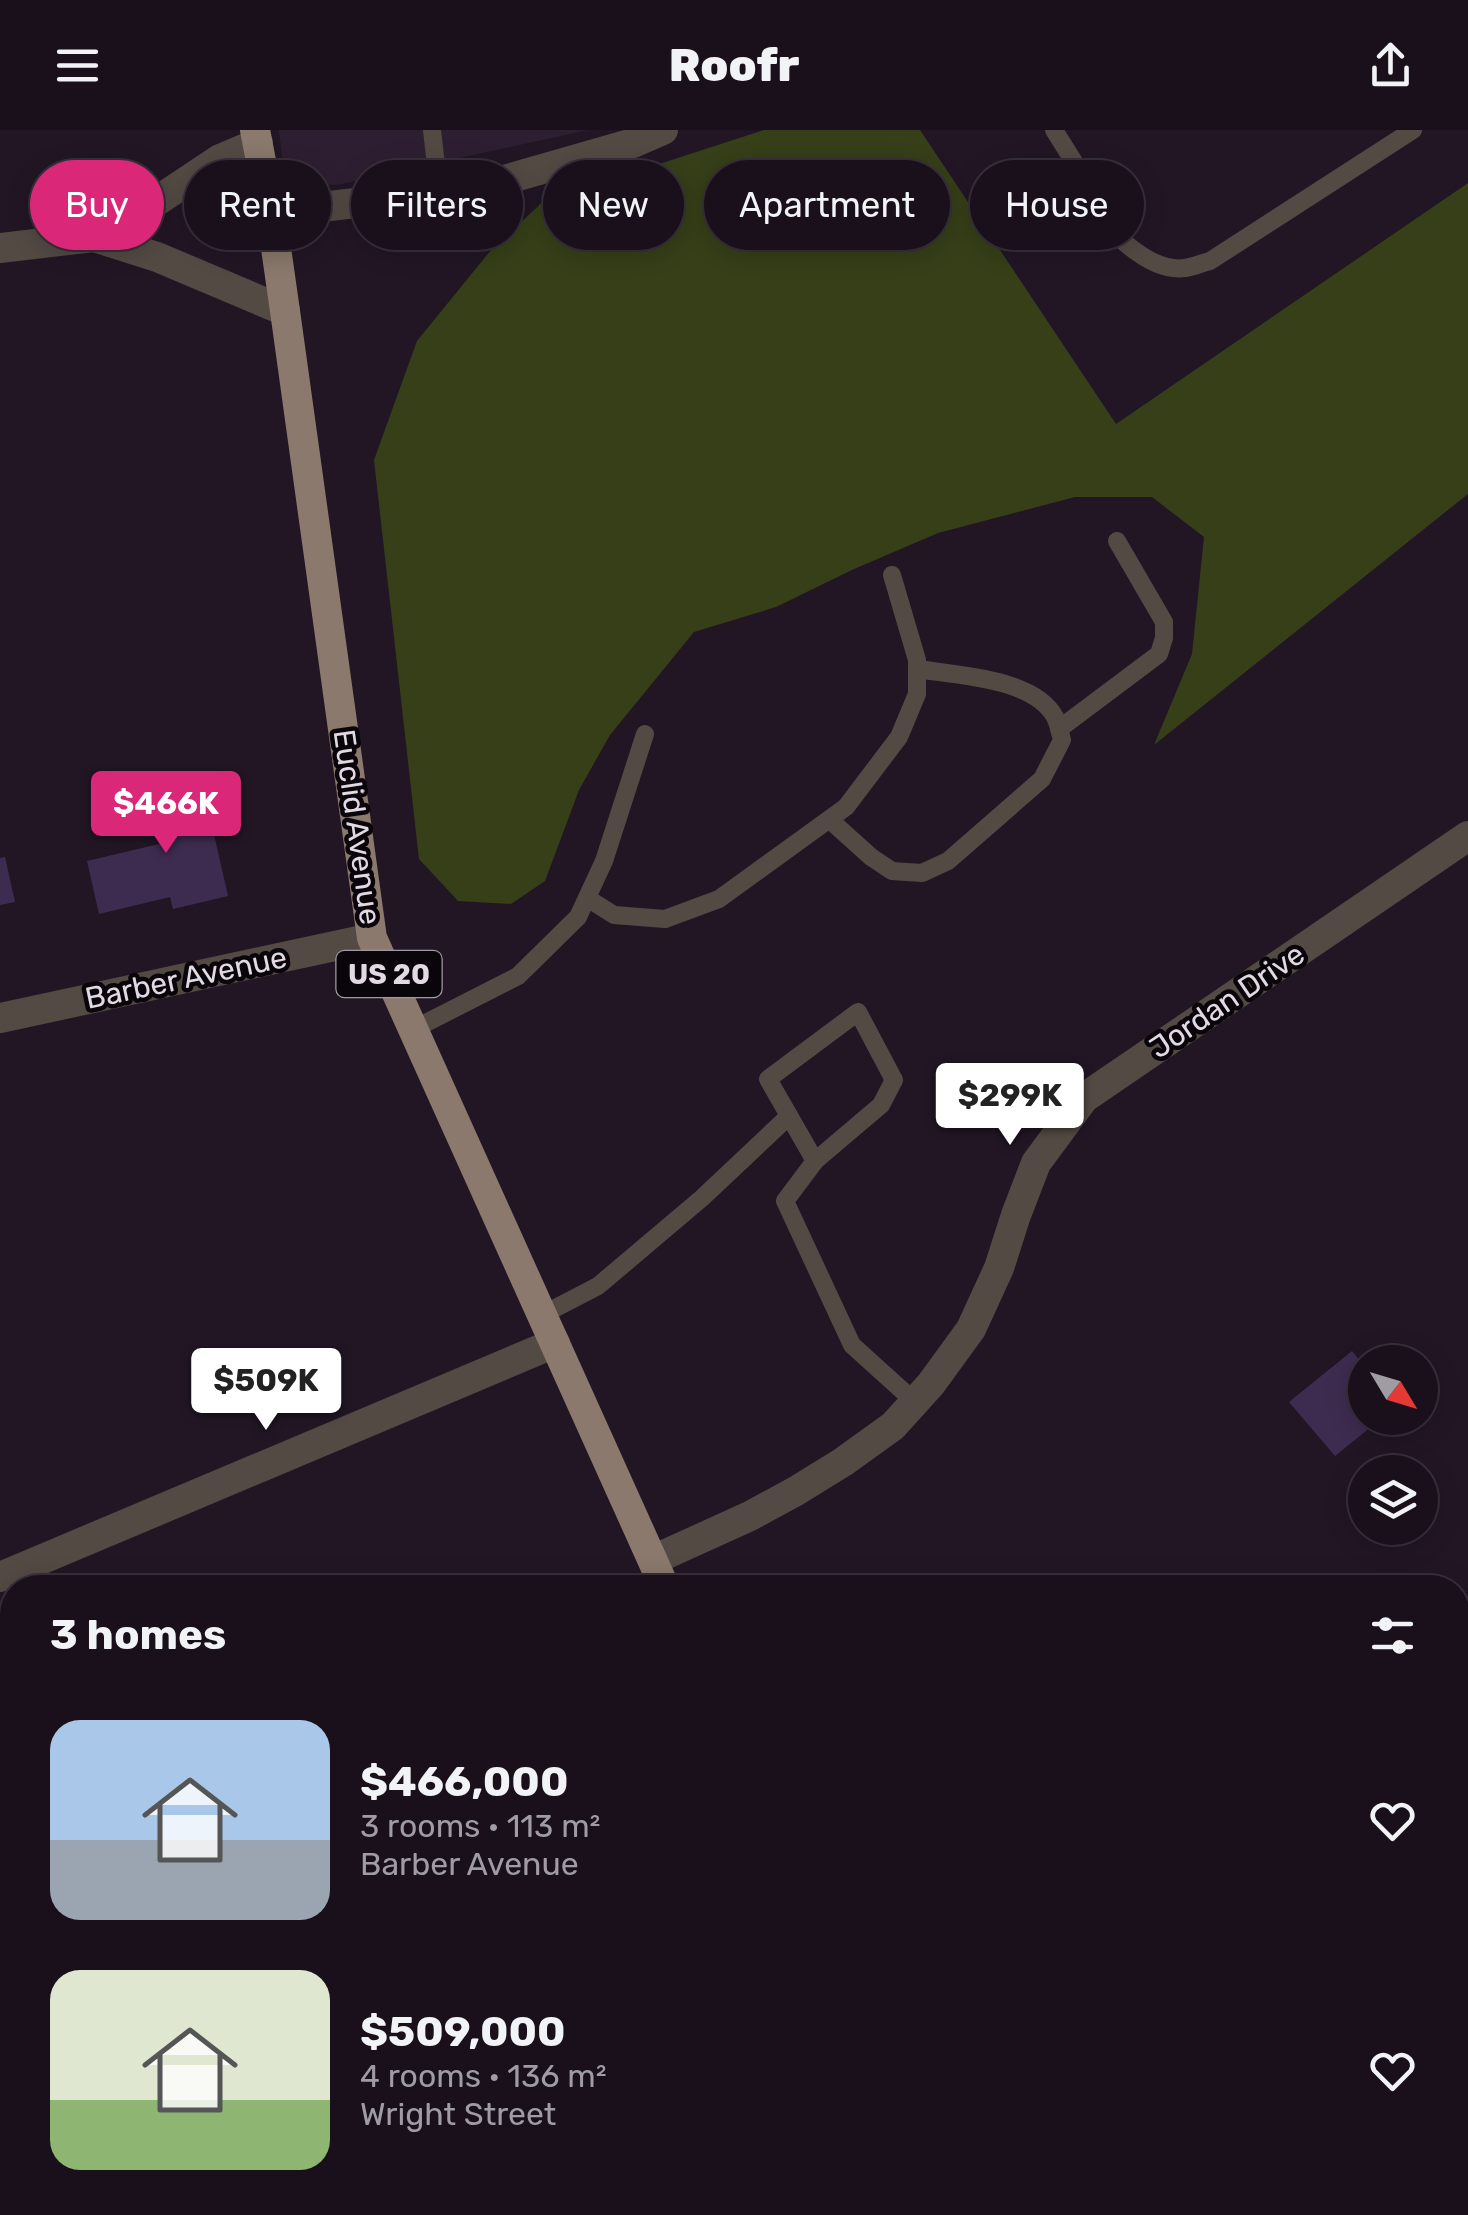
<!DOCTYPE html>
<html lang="en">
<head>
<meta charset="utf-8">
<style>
  :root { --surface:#1a101c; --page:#231925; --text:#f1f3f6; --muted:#9f9da3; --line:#38303b; --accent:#db2777 }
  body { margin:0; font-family:Rubik,sans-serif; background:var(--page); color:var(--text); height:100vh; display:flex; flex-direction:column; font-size:38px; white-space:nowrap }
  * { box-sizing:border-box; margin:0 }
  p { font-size:32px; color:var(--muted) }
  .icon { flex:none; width:55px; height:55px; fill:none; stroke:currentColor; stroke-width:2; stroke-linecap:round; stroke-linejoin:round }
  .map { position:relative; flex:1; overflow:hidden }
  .details { position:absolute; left:0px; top:1445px; width:1470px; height:640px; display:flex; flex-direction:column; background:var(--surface); border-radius:40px 40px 0 0; box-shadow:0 5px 25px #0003,0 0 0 2px var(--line) }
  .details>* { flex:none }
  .hud { position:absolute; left:30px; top:30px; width:1410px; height:90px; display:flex; gap:20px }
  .needle { width:65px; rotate:128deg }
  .fabs { position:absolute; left:1348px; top:1215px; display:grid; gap:20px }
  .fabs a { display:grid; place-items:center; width:90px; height:90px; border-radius:50%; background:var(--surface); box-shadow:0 5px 25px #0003,0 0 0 2px var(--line); font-size:50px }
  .price { position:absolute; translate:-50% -85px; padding:0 22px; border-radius:10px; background:#fff; color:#222; font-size:32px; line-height:65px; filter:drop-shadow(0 2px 5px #0008) }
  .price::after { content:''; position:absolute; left:50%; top:60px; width:30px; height:22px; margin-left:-15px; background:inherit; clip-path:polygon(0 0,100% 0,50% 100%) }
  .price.current { background:var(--accent); color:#fff }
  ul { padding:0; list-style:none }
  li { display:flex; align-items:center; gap:30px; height:250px; padding:0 50px }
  li span { display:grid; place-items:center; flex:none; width:280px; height:200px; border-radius:30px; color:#555 }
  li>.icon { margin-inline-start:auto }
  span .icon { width:120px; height:120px; fill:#fffc; stroke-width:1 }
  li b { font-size:42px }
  h2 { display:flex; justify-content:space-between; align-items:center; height:120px; padding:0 50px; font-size:42px }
  .tag { padding:0 35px; border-radius:45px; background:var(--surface); box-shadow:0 5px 25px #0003,0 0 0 2px var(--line); font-size:35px; line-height:90px }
  .tag.current { background:var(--accent); color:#fff }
  header { display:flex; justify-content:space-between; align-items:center; height:130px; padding:0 50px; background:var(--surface); font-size:45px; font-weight:800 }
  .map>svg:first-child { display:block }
</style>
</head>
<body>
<header><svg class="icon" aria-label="menu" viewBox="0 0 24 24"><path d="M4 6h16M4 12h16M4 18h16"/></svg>Roofr<svg class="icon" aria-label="share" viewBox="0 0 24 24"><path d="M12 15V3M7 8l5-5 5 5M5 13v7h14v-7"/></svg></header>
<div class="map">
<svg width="1468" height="2085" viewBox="0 0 1468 2085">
  <rect width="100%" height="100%" fill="#221625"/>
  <polygon fill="#2e1e31" points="279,0 588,0 337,55 285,53"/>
  <polygon fill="#363f18" points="764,0 920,0 1116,294 1468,53 1468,364 1154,615 1192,524 1204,407 1152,367 1075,367 938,403 854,439 776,477 694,502 610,605 579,660 545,751 511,774 458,771 419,729 374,330 417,211 491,120 549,66 610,50"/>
  <g fill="#3e2c50">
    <polygon points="201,647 228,766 173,779 170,767 99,784 87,731 159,714 147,660"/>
    <polygon points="5,727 15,772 0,775 0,728"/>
    <polygon points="1352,1221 1365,1237 1365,1288 1382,1288 1335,1326 1289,1272"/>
    <polygon points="321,2072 420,2072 426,2085 326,2085"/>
    <polygon points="518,2072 589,2072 595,2085 490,2085"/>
  </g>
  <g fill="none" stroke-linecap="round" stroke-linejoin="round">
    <g stroke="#534a44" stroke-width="18">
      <polyline points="432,0 439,62"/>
      <path d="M1054,0L1124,112C1140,126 1162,141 1185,138C1193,137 1202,133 1210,131L1413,0"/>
      <polyline points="1059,599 1159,524 1164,508 1164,492 1117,411"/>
      <path d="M830,690L871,727L892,741L922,743L948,731L1042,649L1062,610C1060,602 1058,593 1055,587C1034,548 956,545 917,539"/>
      <polyline points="587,768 614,785 665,789 719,769 846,677 899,607 917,564 917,530 892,445"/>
      <polyline points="414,899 518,846 578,787 604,731 645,604"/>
      <polyline points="815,1031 768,949 858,882 894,950 881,975 815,1031 785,1071 852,1215 915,1272"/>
      <polyline points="542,1185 598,1156 702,1068 789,986"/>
      <polyline points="0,2041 12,2032"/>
      <polyline points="124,2072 137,2085"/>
    </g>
    <g stroke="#534a44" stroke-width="30">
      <polyline points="271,83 473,59 633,13 663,0"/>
      <polyline points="94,107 157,127 285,181"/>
      <polyline points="0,118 94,107 148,77 220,29 258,13"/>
      <polyline points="0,888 372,808"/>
      <polyline points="653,1430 750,1386 796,1361 843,1332 893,1296 931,1254 971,1199 999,1138 1016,1085 1036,1033 1084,968 1468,706"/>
      <polyline points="0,1447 555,1213"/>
      <polyline points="1458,1991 1468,1978"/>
      <polyline points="1373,2085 1390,2072"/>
    </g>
    <g stroke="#8a796c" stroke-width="30">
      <polyline points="255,0 271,83 285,181 372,808 665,1458"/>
      <polyline points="935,2072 941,2085"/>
    </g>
  </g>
  <g text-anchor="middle" stroke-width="9" stroke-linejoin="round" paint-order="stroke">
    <rect fill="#09050a" stroke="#a199a3" stroke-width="2.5" x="336.5" y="821" width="105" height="46" rx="8"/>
    <g font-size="28" font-weight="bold" fill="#e2d9e4">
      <text x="389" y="854">US 20</text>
    </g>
    <g font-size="30" fill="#e2d9e4" stroke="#09050a">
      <text transform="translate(357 697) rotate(82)" y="10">Euclid Avenue</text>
      <text transform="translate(186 848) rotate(-12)" y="10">Barber Avenue</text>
      <text transform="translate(1227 871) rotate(-34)" y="10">Jordan Drive</text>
    </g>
  </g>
</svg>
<div class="fabs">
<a><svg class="needle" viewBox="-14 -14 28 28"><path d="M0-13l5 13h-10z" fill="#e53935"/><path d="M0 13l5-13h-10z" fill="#9f9da3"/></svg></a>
<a><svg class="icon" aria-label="layers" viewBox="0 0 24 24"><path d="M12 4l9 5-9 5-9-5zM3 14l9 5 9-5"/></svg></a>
</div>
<b class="price current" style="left:166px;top:726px">$466K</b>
<b class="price" style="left:1010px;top:1018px">$299K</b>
<b class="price" style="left:266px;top:1303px">$509K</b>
<div class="hud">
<a class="tag current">Buy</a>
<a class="tag">Rent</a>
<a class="tag">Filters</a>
<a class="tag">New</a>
<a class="tag">Apartment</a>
<a class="tag">House</a>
</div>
<section class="details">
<h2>3 homes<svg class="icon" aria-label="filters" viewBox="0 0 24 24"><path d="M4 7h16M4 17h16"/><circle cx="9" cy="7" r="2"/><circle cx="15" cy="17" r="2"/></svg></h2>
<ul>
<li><span style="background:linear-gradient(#a9c7e8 60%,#9aa5b1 0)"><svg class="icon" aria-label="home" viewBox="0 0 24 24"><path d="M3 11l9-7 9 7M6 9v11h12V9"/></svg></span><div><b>$466,000</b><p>3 rooms · 113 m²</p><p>Barber Avenue</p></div><svg class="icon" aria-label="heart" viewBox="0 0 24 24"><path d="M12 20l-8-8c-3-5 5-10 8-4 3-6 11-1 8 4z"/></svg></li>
<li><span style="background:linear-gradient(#dfe7d0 65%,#8fb573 0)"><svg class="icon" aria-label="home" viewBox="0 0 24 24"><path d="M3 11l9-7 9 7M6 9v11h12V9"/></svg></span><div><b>$509,000</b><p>4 rooms · 136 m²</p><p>Wright Street</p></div><svg class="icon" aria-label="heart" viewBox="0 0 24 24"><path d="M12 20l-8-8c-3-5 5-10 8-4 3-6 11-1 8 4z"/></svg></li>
</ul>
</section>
</div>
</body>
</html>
